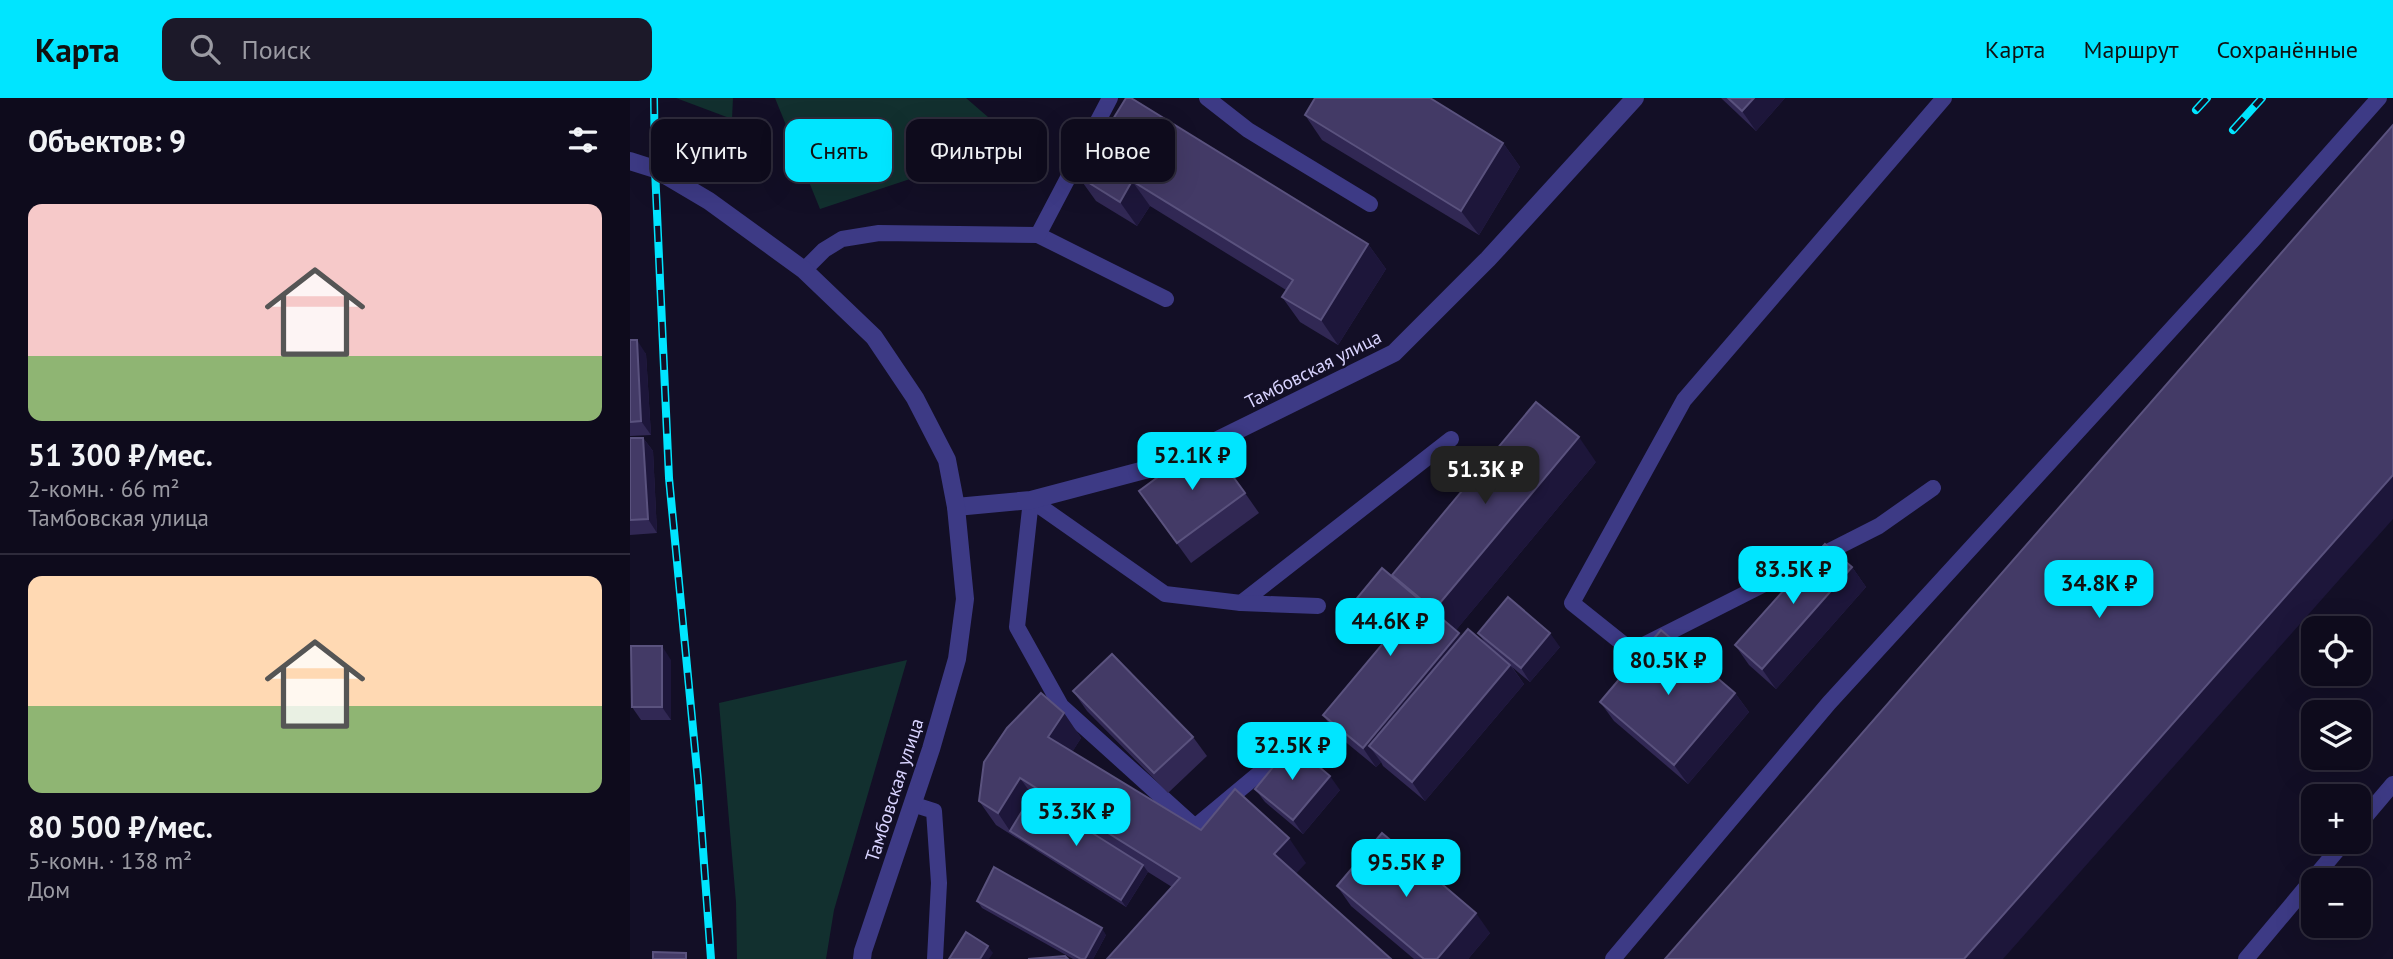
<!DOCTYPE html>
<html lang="ru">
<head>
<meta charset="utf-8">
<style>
  :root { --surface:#0e0b1c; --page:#1c1929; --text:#f1f3f6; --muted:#9b9ba3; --line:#2e2b3b; --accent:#00e5ff }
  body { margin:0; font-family:"PT Sans",sans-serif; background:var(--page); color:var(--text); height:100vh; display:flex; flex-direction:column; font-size:26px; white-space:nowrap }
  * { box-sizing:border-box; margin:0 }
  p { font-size:23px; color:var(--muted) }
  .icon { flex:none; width:38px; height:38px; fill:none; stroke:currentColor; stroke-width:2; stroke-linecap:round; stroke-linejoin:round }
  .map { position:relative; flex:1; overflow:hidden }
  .drawer { display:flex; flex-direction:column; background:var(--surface); width:630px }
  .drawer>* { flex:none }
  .banner { position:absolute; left:21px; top:21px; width:665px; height:63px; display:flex; gap:14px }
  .tools { position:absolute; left:1671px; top:518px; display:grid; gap:14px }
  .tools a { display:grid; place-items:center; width:70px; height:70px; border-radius:14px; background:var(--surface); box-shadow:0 7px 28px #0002,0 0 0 2px var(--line); font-size:35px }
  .price { position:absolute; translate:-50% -60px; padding:0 16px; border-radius:14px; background:var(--accent); color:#111; font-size:23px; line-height:46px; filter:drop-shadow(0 2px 4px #0008) }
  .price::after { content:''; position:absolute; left:50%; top:42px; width:21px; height:16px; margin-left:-10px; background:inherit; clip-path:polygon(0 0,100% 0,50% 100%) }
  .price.on { background:#222; color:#fff }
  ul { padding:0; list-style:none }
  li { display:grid; align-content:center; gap:14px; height:371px; padding:0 28px }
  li+li { border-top:2px solid var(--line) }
  li span { display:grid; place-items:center; height:217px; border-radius:14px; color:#555 }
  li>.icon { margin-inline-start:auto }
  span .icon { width:126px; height:126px; fill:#fffc; stroke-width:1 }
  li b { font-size:30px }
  h2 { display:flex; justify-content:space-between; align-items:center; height:84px; padding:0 28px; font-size:30px }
  .tag { padding:0 24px; border-radius:14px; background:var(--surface); box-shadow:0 7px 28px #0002,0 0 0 2px var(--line); font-size:24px; line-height:63px }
  .tag.on { background:var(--accent); color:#111 }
  header { display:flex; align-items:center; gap:42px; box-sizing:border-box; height:98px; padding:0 35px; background:var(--accent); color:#111 }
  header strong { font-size:33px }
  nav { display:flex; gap:38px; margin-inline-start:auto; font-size:24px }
  .search { width:490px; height:63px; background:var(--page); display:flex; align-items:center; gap:18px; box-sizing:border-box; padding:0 24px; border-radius:14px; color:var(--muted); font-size:26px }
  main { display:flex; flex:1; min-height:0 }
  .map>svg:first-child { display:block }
</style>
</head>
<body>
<header>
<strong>Карта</strong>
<div class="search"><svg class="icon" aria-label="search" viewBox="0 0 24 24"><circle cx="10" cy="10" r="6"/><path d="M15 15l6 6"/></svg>Поиск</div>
<nav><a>Карта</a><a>Маршрут</a><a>Сохранённые</a></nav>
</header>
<main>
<section class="drawer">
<h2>Объектов: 9<svg class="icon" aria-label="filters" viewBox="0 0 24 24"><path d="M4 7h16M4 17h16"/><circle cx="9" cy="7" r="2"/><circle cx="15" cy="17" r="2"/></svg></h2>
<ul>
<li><span style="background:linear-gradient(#f6c9c9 70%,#8fb573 0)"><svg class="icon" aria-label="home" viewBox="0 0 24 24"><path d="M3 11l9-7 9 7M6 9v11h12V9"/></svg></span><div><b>51 300 ₽/мес.</b><p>2-комн. · 66 m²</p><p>Тамбовская улица</p></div></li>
<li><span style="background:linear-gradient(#ffd9b3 60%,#8fb573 0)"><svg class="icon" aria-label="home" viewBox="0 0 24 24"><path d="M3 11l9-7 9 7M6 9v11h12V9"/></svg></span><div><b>80 500 ₽/мес.</b><p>5-комн. · 138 m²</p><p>Дом</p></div></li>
</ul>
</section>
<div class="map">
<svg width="1763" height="861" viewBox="0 0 1763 861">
  <rect width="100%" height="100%" fill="#130f26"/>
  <g fill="#12302f">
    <polygon points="46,0 103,0 102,21"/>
    <polygon points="145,0 336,0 388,45 190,111"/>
    <polygon points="277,562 204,812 196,861 107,861 106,804 89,605"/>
  </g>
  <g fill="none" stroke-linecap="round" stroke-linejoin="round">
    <g stroke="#3d3a85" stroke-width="16">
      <polyline points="577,0 618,32 740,106"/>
      <polyline points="408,137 536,201"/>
      <polyline points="174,172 194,152 212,141 249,135 408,137 480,0"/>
      <polyline points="1303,390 1249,428 1002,553 942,505 1054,302 1314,0"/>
      <polyline points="611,505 821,341"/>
      <polyline points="638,668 565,729 431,608 387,529 401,402 535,496 611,505 688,508"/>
      <polyline points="282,706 304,713 309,785 305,861"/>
      <polyline points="1729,726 1763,686"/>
      <polyline points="983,861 1199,605 1623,142 1749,0"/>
      <polyline points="1616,861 1714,744"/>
    </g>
    <polyline stroke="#3d3a85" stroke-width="18" points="326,409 401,402 541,365 764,255 858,161 1005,0"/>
    <polyline stroke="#3d3a85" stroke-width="18" points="0,63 25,71 79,103 174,172 244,239 285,300 317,362 326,409 335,501 327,561 301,651 233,853 232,861"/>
    <g stroke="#00e5ff" stroke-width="8">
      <g id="rail">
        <polyline points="24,0 25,71 39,380 68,683 81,861"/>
        <polyline points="1566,12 1577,0"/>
        <polyline points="1603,32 1632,0"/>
      </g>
    </g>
    <use href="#rail" stroke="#130f26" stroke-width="5" stroke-dasharray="16" stroke-linecap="butt"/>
  </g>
  <g fill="#312854">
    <polygon points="496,0 738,146 756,171 708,247 670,224 652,199 656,192 520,108 507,128 466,103 448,78"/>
    <polygon points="1091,0 1155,0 1126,33"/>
    <polygon points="675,17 873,45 890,69 849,137 692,42"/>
    <polygon points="0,242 16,256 21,337 0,338"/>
    <polygon points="0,340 13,340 23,353 27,435 0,437"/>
    <polygon points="966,364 826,532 832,539 855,545 848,535 930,549 900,584 882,569 894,586 795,703 753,668 751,664 746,669 707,637 693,617 757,541 737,525 723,505 765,480 762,477"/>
    <polygon points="509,393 615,395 629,415 561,465"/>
    <polygon points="1222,469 1236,489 1146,591 1119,567 1105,547"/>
    <polygon points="41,562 41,622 11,622 2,609"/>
    <polygon points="443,593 563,639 577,658 538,695 457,613"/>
    <polygon points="1105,595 1119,614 1058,686 984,623 970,604"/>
    <polygon points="434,615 451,640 442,654 571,732 676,765 542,789 518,774 496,809 366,727 349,703"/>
    <polygon points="625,691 710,692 673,736 635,704"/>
    <polygon points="707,788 860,835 838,861 784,861 721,808"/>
    <polygon points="347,803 476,837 463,861 443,861 352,810"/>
  </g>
  <g fill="#1d163a">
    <polygon points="1124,0 1155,0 1126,33 1112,13"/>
    <polygon points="873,45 890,69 849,137 831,113"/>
    <polygon points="502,83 520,108 507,128 490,104"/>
    <polygon points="738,146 756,171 708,247 691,222"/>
    <polygon points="7,242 16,256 21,337 11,323"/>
    <polygon points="949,339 966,364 822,537 804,512"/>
    <polygon points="13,340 23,353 27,435 18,421"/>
    <polygon points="1763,377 1763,421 1373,861 1334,861"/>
    <polygon points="1222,469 1236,489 1146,591 1132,571"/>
    <polygon points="829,535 843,554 739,648 751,664 746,669 733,650"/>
    <polygon points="920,535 930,549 900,584 891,570"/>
    <polygon points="32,548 41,562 41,622 32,609"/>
    <polygon points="880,567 894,586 795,703 782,684"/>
    <polygon points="1105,595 1119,614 1058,686 1044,667"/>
    <polygon points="434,615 451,640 436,664 418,639"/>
    <polygon points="700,678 710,692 673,736 663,722"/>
    <polygon points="390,680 407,704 380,733 368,715"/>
    <polygon points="659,740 676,765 661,781 644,756"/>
    <polygon points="513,767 518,774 496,809 491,802"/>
    <polygon points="846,815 860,835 838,861 807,861"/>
    <polygon points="472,830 476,837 463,861 455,861"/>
    <polygon points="358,848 363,855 359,861 350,861"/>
  </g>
  <g fill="#433a66" stroke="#5a527e" stroke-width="2">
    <polygon points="496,0 501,0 738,146 691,222 652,199 663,182 502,83 490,104 448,78"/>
    <polygon points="685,0 800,0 873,45 831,113 675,17"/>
    <polygon points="1098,0 1124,0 1112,13"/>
    <polygon points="1763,27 1763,377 1334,861 1035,861"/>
    <polygon points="0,242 7,242 11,323 0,324"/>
    <polygon points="906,304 949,339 804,512 762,477"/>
    <polygon points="0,340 13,340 18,421 0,422"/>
    <polygon points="577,343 615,395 547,445 509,393"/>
    <polygon points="1195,446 1222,469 1132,571 1105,547"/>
    <polygon points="752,470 829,535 733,650 693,617 761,536 723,505"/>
    <polygon points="878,499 920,535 891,570 848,535"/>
    <polygon points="838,531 880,567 782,684 739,648"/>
    <polygon points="1031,532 1105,595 1044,667 970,604"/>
    <polygon points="1,548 32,548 32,609 2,609"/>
    <polygon points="482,556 563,639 524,675 443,593"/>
    <polygon points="411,595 434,615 418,639 571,732 605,691 659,740 644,756 761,861 477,861 550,780 390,680 368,715 349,703 354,664 377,630"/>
    <polygon points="662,646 700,678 663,722 625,691"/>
    <polygon points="402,697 513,767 491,802 380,733"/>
    <polygon points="752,735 846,815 807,861 794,861 707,788"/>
    <polygon points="364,769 472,830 455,861 451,861 347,803"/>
    <polygon points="336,834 358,848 350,861 319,861"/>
    <polygon points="23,854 56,855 56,861 23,861"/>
    <polygon points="435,858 438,861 398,861"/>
  </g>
  <g text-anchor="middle" stroke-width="5" stroke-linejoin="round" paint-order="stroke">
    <g font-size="19" fill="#d9d4ff" stroke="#130f26">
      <text transform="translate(683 271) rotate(-27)" y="7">Тамбовская улица</text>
      <text transform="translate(264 692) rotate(-72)" y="7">Тамбовская улица</text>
    </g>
  </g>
</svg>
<div class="tools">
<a><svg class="icon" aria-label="locate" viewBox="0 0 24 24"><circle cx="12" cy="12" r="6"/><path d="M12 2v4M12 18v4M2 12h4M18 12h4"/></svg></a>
<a><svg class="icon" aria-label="layers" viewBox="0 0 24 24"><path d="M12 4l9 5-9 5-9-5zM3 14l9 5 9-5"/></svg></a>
<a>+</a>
<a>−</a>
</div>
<b class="price" style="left:562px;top:394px">52.1K ₽</b>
<b class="price on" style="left:855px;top:408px">51.3K ₽</b>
<b class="price" style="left:1163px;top:508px">83.5K ₽</b>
<b class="price" style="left:1469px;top:522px">34.8K ₽</b>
<b class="price" style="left:760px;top:560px">44.6K ₽</b>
<b class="price" style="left:1038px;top:599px">80.5K ₽</b>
<b class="price" style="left:662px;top:684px">32.5K ₽</b>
<b class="price" style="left:446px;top:750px">53.3K ₽</b>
<b class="price" style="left:776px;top:801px">95.5K ₽</b>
<div class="banner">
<a class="tag">Купить</a>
<a class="tag on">Снять</a>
<a class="tag">Фильтры</a>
<a class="tag">Новое</a>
</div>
</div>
</main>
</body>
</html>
